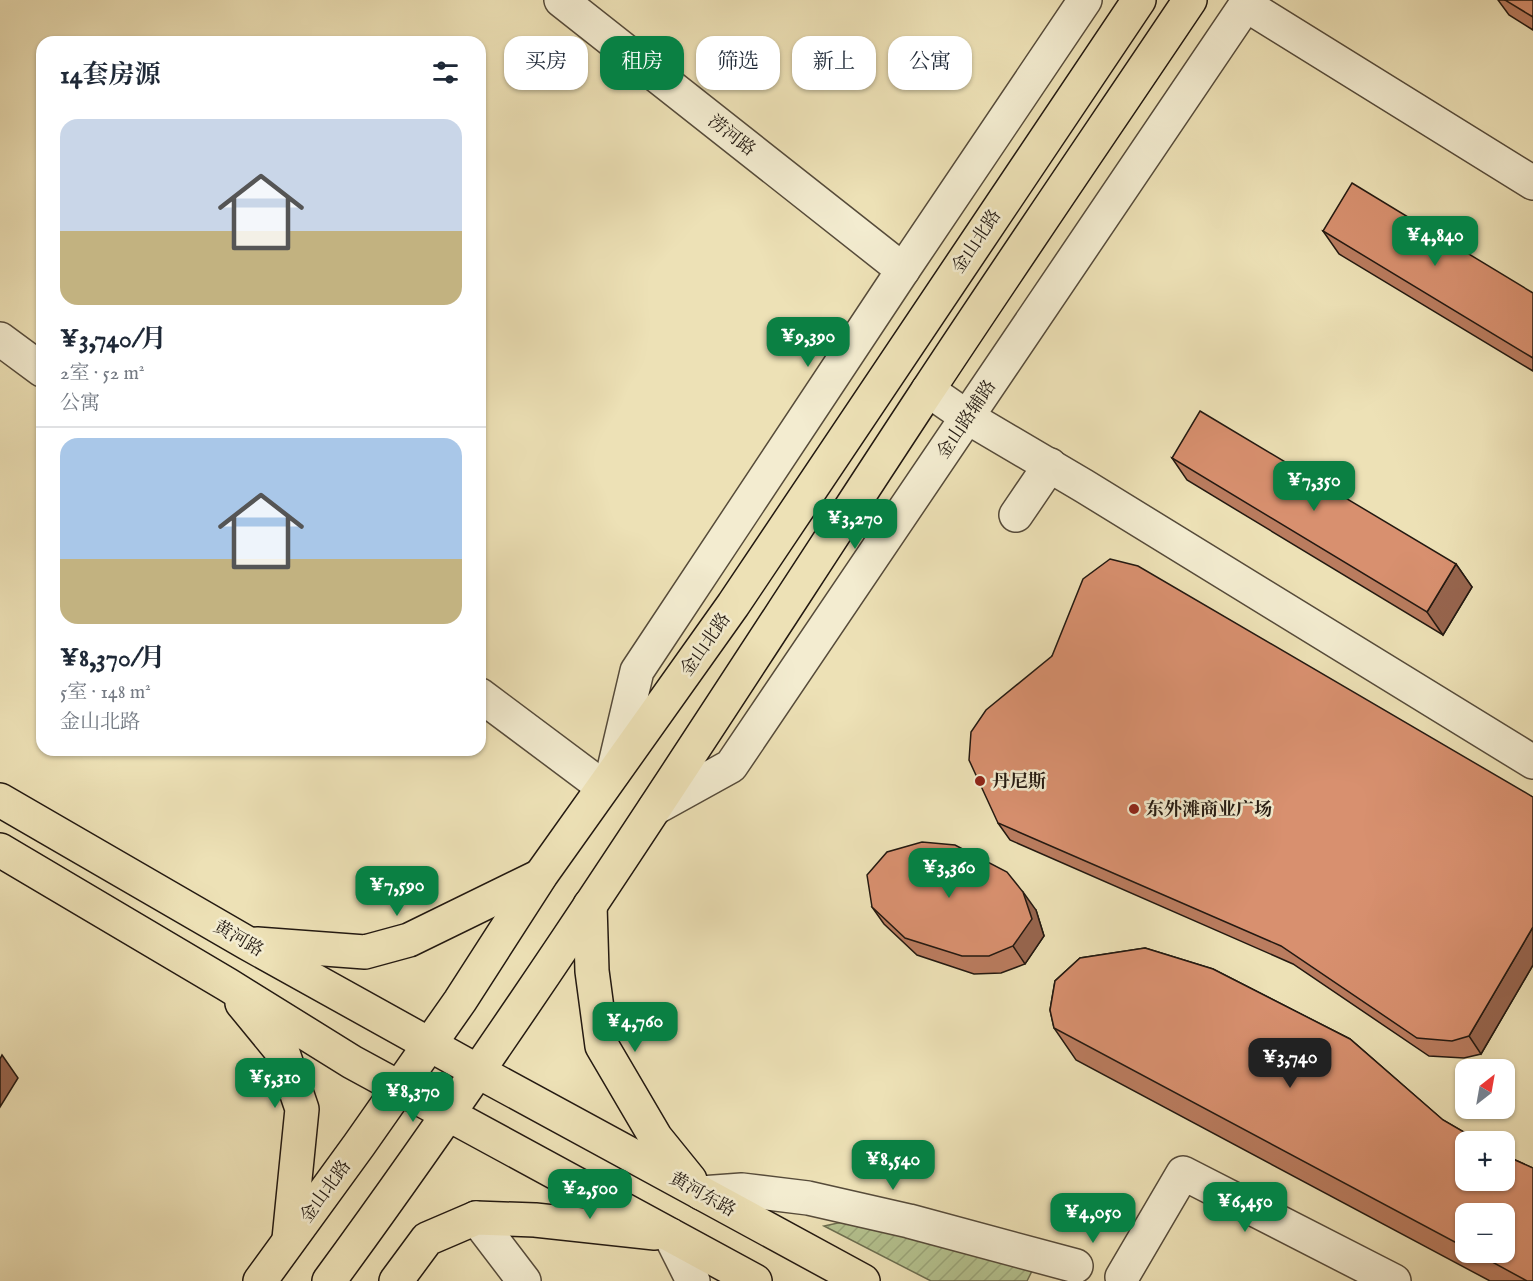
<!DOCTYPE html>
<html lang="zh">
<head>
<meta charset="utf-8">
<style>
  :root { --surface:#fff; --page:#f6f6f7; --text:#1f2937; --muted:#747a83; --line:#e0e1e3; --accent:#0b8043 }
  body { margin:0; font-family:"IM FELL English","Noto Serif SC",serif; background:var(--page); color:var(--text); height:100vh; display:flex; flex-direction:column; font-size:22px; white-space:nowrap }
  * { box-sizing:border-box; margin:0 }
  p { font-size:20px; color:var(--muted) }
  .icon { flex:none; width:33px; height:33px; fill:none; stroke:currentColor; stroke-width:2; stroke-linecap:round; stroke-linejoin:round }
  .map { position:relative; flex:1; overflow:hidden }
  .sheet { position:absolute; left:36px; top:36px; width:450px; height:720px; display:flex; flex-direction:column; background:var(--surface); border-radius:18px; box-shadow:0 2px 4px #0004 }
  .sheet>* { flex:none }
  .banner { position:absolute; left:504px; top:36px; width:570px; height:54px; display:flex; gap:12px }
  .needle { width:39px; rotate:31deg }
  .tools { position:absolute; left:1455px; top:1059px; display:grid; gap:12px }
  .tools a { display:grid; place-items:center; width:60px; height:60px; border-radius:12px; background:var(--surface); box-shadow:0 2px 4px #0004; font-size:30px }
  .price { position:absolute; translate:-50% -51px; padding:0 14px; border-radius:12px; background:var(--accent); color:#fff; font-size:20px; line-height:39px; filter:drop-shadow(0 2px 3px #0008) }
  .price::after { content:''; position:absolute; left:50%; top:36px; width:18px; height:14px; margin-left:-9px; background:inherit; clip-path:polygon(0 0,100% 0,50% 100%) }
  .price.on { background:#222; color:#fff }
  ul { padding:0; list-style:none }
  li { display:grid; align-content:center; gap:12px; height:318px; padding:0 24px }
  li+li { border-top:2px solid var(--line) }
  li span { display:grid; place-items:center; height:186px; border-radius:18px; color:#555 }
  li>.icon { margin-inline-start:auto }
  span .icon { width:108px; height:108px; fill:#fffc; stroke-width:1 }
  li b { font-size:26px }
  h2 { display:flex; justify-content:space-between; align-items:center; height:72px; padding:0 24px; font-size:26px }
  .chip { padding:0 21px; border-radius:18px; background:var(--surface); box-shadow:0 2px 4px #0004; font-size:21px; line-height:54px }
  .chip.on { background:var(--accent); color:#fff }
  .map>svg:first-child { display:block }
</style>
</head>
<body>
<div class="map">
<svg width="1533" height="1281" viewBox="0 0 1533 1281">
  <defs>
    <pattern id="garden-furrows" width="10" height="10" patternUnits="userSpaceOnUse" patternTransform="scale(1.5)"><rect width="10" height="10" fill="#b5c390"/><path d="M-1 1l2-2M0 10L10 0M9 11l2-2" fill="none" stroke="#9ba77b"/></pattern>
  </defs>
  <rect width="100%" height="100%" fill="#ede1b6"/>
  <filter id="stains"><feTurbulence type="fractalNoise" baseFrequency=".00333" numOctaves="4"/><feColorMatrix values="0 0 0 0 .2 0 0 0 0 .09 0 0 0 0 .02 0 0 0 .5 -.17"/></filter>
  <radialGradient id="worn" r=".72"><stop offset=".6" stop-color="#630" stop-opacity="0"/><stop offset="1" stop-color="#630" stop-opacity=".3"/></radialGradient>
  <polygon fill="url(#garden-furrows)" stroke="#6c6e50" stroke-width="1.5" points="847,1221 1034,1267 1027,1281 931,1281 824,1226"/>
  <g fill="none" stroke-linecap="round" stroke-linejoin="round">
    <g stroke="#564b3a" stroke-width="36">
      <g id="minor">
        <polyline points="561,0 903,270"/>
        <polyline points="1246,5 1533,183"/>
        <polyline points="0,339 42,370"/>
        <polyline points="928,390 967,417 1084,486 1533,762"/>
        <polyline points="1016,515 1050,465"/>
        <polyline points="480,695 603,787"/>
        <polyline points="613,773 637,671 903,270 1085,0"/>
        <polyline points="655,808 731,766 1249,0"/>
        <polyline points="701,1193 742,1190 808,1198 909,1221 1076,1266"/>
        <polyline points="476,1218 524,1281"/>
        <polyline points="670,1235 693,1281"/>
        <polyline points="1122,1277 1183,1173 1394,1281"/>
      </g>
    </g>
    <g stroke="#231911" stroke-width="36">
      <g id="major">
        <polyline points="0,800 247,943 479,1072 863,1281"/>
        <polyline points="0,850 228,985 352,1062 755,1281"/>
        <polyline points="590,905 592,971 602,1046 656,1138 690,1180"/>
        <polyline points="257,944 365,952 409,940 540,876"/>
        <polyline points="242,1003 283,1053 302,1109 289,1239"/>
        <polyline points="260,1281 359,1145 460,1001 541,875 733,605 1139,0"/>
        <path d="M329,1281C540,993 730,691 926,393C1013,261 1102,131 1190,0"/>
        <polyline points="396,1281 427,1239 476,1218 535,1220 655,1233"/>
      </g>
    </g>
    <use href="#minor" stroke="#f3ecd0" stroke-width="33"/>
    <use href="#major" stroke="#ede1b6" stroke-width="33"/>
  </g>
  <g fill="#ba7c5f" stroke="#231911" stroke-width="1.5" fill-rule="evenodd">
    <polygon points="1498,0 1533,0 1533,30 1509,15"/>
    <polygon points="1323,231 1533,293 1533,371 1339,254"/>
    <polygon points="1172,458 1456,564 1472,587 1443,635 1187,480"/>
    <polygon points="1052,656 1533,797 1533,965 1481,1054 1464,1058 1429,1056 1293,964 1010,840 998,823"/>
    <polygon points="872,907 1036,910 1044,936 1025,964 1001,973 974,974 917,955 884,924"/>
    <path d="M1145,948L1213,969L1350,1039L1443,1120L1481,1142H1466V1180H1504V1155L1533,1168V1281H1490L1076,1060L1054,1028L1050,1010L1055,981L1080,958ZM1466,1214H1504V1252H1466Z"/>
  </g>
  <g fill="#97654e" stroke="#231911" stroke-width="1.5">
    <polygon points="1456,564 1472,587 1443,635 1427,612"/>
    <polygon points="1023,892 1036,910 1044,936 1025,964 1013,946"/>
    <polygon points="1533,927 1533,965 1481,1054 1469,1036"/>
    <polygon points="2,1055 18,1078 0,1107 0,1059"/>
  </g>
  <g fill="#d8906f" stroke="#231911" stroke-width="1.5">
    <polygon points="1505,0 1533,0 1533,17"/>
    <polygon points="1352,183 1533,293 1533,358 1323,231"/>
    <polygon points="1200,411 1456,564 1427,612 1172,458"/>
    <polygon points="1110,559 1138,566 1533,797 1533,927 1469,1036 1452,1041 1417,1038 1281,946 998,823 969,760 971,732 986,710 1052,656 1083,579"/>
    <polygon points="922,842 955,845 1007,872 1023,892 1032,919 1013,946 989,956 962,956 905,938 872,907 867,875 887,852"/>
    <polygon points="1145,948 1213,969 1350,1039 1443,1120 1481,1142 1466,1142 1466,1180 1504,1180 1504,1155 1533,1168 1533,1281 1527,1281 1474,1252 1504,1252 1504,1214 1466,1214 1466,1248 1054,1028 1050,1010 1055,981 1080,958"/>
  </g>
  <g fill="#8f2418" stroke="#f3ecd0" stroke-width="2">
    <circle cx="980" cy="781" r="6"/>
    <circle cx="1134" cy="809" r="6"/>
  </g>
  <g text-anchor="middle" stroke-width="5" stroke-linejoin="round" paint-order="stroke">
    <g font-size="18" fill="#231911" stroke="#f3ecd0">
      <text transform="translate(732 135) rotate(38)" y="6">涝河路</text>
      <text transform="translate(976 241) rotate(-56)" y="6">金山北路</text>
      <text transform="translate(966 419) rotate(-56)" y="6">金山路辅路</text>
      <text transform="translate(705 644) rotate(-55)" y="6">金山北路</text>
      <text transform="translate(239 938) rotate(30)" y="6">黄河路</text>
      <text transform="translate(325 1191) rotate(-54)" y="6">金山北路</text>
      <text transform="translate(703 1194) rotate(29)" y="6">黄河东路</text>
    </g>
    <g font-size="18" font-weight="bold" fill="#231911" stroke="#f3ecd0" text-anchor="start">
      <text x="992" y="787">丹尼斯</text>
      <text x="1146" y="815">东外滩商业广场</text>
    </g>
  </g>
  <rect width="100%" height="100%" filter="url(#stains)"/>
  <rect width="100%" height="100%" fill="url(#worn)"/>
</svg>
<div class="tools">
<a><svg class="needle" viewBox="-14 -14 28 28"><path d="M0-13l5 13h-10z" fill="#e53935"/><path d="M0 13l5-13h-10z" fill="#747a83"/></svg></a>
<a>+</a>
<a>−</a>
</div>
<b class="price" style="left:1435px;top:267px">¥4,840</b>
<b class="price" style="left:808px;top:368px">¥9,390</b>
<b class="price" style="left:1314px;top:512px">¥7,350</b>
<b class="price" style="left:855px;top:550px">¥3,270</b>
<b class="price" style="left:949px;top:899px">¥3,360</b>
<b class="price" style="left:397px;top:917px">¥7,590</b>
<b class="price" style="left:635px;top:1053px">¥4,760</b>
<b class="price on" style="left:1290px;top:1089px">¥3,740</b>
<b class="price" style="left:275px;top:1109px">¥5,310</b>
<b class="price" style="left:413px;top:1123px">¥8,370</b>
<b class="price" style="left:893px;top:1191px">¥8,540</b>
<b class="price" style="left:590px;top:1220px">¥2,500</b>
<b class="price" style="left:1245px;top:1233px">¥6,450</b>
<b class="price" style="left:1093px;top:1244px">¥4,050</b>
<div class="banner">
<a class="chip">买房</a>
<a class="chip on">租房</a>
<a class="chip">筛选</a>
<a class="chip">新上</a>
<a class="chip">公寓</a>
</div>
<section class="sheet">
<h2>14套房源<svg class="icon" aria-label="filters" viewBox="0 0 24 24"><path d="M4 7h16M4 17h16"/><circle cx="9" cy="7" r="2"/><circle cx="15" cy="17" r="2"/></svg></h2>
<ul>
<li><span style="background:linear-gradient(#c9d6e8 60%,#c2b280 0)"><svg class="icon" aria-label="home" viewBox="0 0 24 24"><path d="M3 11l9-7 9 7M6 9v11h12V9"/></svg></span><div><b>¥3,740/月</b><p>2室 · 52 m²</p><p>公寓</p></div></li>
<li><span style="background:linear-gradient(#a9c7e8 65%,#c2b280 0)"><svg class="icon" aria-label="home" viewBox="0 0 24 24"><path d="M3 11l9-7 9 7M6 9v11h12V9"/></svg></span><div><b>¥8,370/月</b><p>5室 · 148 m²</p><p>金山北路</p></div></li>
</ul>
</section>
</div>
</body>
</html>
